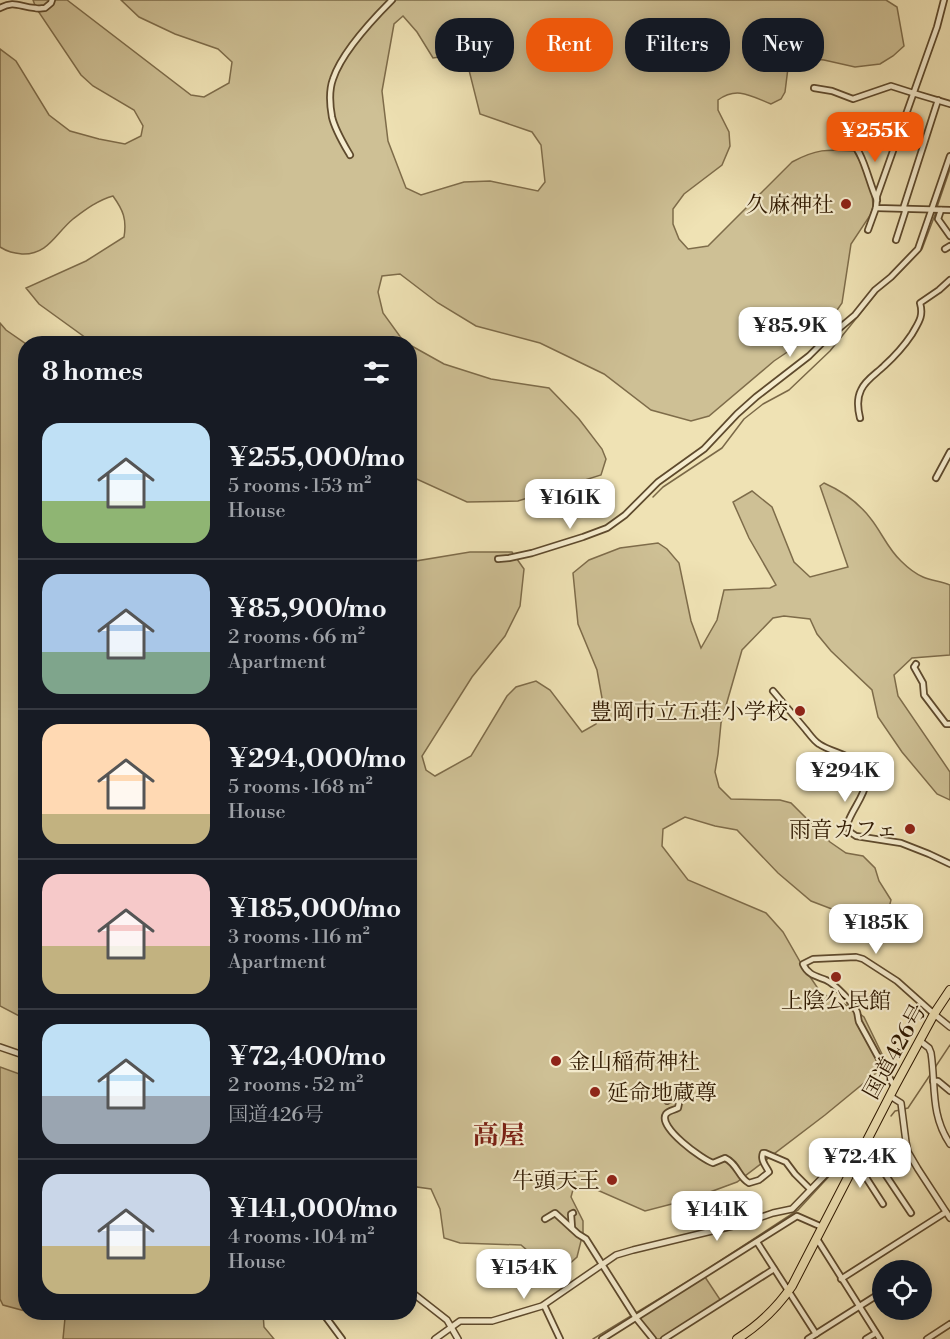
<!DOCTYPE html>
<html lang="en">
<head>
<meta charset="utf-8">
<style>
  :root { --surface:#171b24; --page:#20242c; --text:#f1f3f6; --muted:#9ea1a6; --line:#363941; --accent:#ea580c }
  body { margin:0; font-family:"Libre Bodoni","Noto Serif JP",serif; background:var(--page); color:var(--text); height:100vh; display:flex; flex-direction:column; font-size:22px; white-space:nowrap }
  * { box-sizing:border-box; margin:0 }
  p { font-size:20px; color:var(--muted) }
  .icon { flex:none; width:33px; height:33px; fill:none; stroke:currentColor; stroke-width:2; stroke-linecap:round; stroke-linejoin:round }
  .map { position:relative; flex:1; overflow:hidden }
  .details { position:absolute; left:18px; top:336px; width:399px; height:984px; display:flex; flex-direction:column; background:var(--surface); border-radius:24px; box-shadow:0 3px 15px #0003 }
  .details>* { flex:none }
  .banner { position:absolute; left:435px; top:18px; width:424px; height:54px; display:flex; gap:12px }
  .tools { position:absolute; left:872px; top:1260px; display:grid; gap:12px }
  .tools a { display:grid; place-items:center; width:60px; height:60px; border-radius:50%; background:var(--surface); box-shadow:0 3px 15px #0003; font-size:30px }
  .price { position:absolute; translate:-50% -51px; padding:0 14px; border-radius:12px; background:#fff; color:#222; font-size:20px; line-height:39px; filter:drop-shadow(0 2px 3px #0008) }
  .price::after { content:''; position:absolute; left:50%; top:36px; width:18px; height:14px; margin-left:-9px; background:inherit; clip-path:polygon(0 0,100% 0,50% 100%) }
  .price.current { background:var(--accent); color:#fff }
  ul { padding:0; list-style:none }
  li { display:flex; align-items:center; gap:18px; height:150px; padding:0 24px }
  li+li { border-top:2px solid var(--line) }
  li span { display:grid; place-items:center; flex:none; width:168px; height:120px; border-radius:18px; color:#555 }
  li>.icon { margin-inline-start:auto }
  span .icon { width:72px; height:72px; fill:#fffc; stroke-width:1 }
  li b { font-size:26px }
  h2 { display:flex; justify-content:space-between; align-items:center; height:72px; padding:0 24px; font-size:26px }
  .pill { padding:0 21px; border-radius:24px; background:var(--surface); box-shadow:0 3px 15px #0003; font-size:21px; line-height:54px }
  .pill.current { background:var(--accent); color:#fff }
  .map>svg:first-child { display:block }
</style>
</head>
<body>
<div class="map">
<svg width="950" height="1339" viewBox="0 0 950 1339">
  <rect width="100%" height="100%" fill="#efe2b4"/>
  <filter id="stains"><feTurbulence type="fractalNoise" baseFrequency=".00333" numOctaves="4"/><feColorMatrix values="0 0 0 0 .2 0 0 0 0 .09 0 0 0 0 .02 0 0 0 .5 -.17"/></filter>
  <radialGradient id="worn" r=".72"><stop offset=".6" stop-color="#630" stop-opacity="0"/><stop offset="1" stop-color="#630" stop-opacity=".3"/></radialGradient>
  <g fill="#cec095" stroke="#7e6c4a" stroke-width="1.5" fill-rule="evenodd">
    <path d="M33,0H67L191,95L204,97L229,83L232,62L218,49L175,34L139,17L121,0H886L897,7L904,46L893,56L880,64L855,67L824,60L805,58L788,68L785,92L781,99L771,104C751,96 737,86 718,100V110L729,132L730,146L722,165L684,194L673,209V224L679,239L688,249L708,246L792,162C816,149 827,149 854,151L865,171L872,193L873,206L871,214L851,244L842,303L826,326L774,361L709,416L691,421L651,410L604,374L540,343L476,326L438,303L400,274L382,276L378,292L383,313L404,342L406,343H93L39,304L26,288L86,261L124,237C127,219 123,210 113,196C98,200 85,210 73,219C55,234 48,255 22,254C13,253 8,252 0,247V49L16,61L49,115L70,131L99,139L125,144L141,136L143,126L134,110L93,86L81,75L36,8ZM403,16L417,32L433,58L460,54L468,66L480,114L532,132L541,145L545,182L538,191L490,181L464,182L421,195L406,188L388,141L382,91L394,24Z"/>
    <polygon points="0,323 6,330 26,344 25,1019 0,1006"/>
    <polygon points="410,345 444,364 491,379 549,388 579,419 602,449 606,459 601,475 518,501 467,502 410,476"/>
    <path d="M824,483C842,491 859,503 871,519C882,533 888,549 901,561C907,567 916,574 923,577C932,581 941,581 950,585V655L912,658L894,675L898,696L950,772V800L937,794L902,752L878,717L872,690L831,651L817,634L810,619L784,616L773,618L742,650L721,723L718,754L715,772L719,787L731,799L780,800L791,803L830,842L846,853L863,856L875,868L879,881L891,900L889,908L879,912L837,911L811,901L778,873L737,830L715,826L685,817L663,829L662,846L688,880L766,913L783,932L802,965L821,993L852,1008L864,1017L882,1054L876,1073L825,1115L737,1182L691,1199L645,1211L595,1189L574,1186L571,1197L583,1221V1233L577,1257L566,1267L543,1264L521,1245L460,1243L444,1238L440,1209L431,1189L410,1186V1098L414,1087L410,1077V562L470,552H512L524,569L520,606L505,636L472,677L422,756L426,770L435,776L471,756L507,696L516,687L536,681L550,690L582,732L596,724L602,698L597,670L578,624L573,573L589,560L620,548L658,543L667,549L679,563L691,621L701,648L717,620L724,590L770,588L776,585L749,538L733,502L752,491L772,507L794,562L810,577L848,567L820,486Z"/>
    <polygon points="0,1067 25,1076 25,1103 20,1109 26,1114 25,1311 3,1305 0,1299"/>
    <polygon points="705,1277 721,1301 660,1339 656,1339 640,1321 641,1317"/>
    <polygon points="31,1313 263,1313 264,1327 274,1339 63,1339 65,1318"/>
  </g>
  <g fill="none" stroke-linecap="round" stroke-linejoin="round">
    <g stroke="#7a6847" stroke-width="1.5">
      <polyline points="937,207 950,169"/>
      <polyline points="653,497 663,487 722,448 744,419 763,404 789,390 830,351 879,290 894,278 922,249 936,212"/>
      <polyline points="934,1069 950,1045"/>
      <polyline points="904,1109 908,1108 930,1075"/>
      <polyline points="891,1116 895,1111 900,1110"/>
      <polyline points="593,1339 700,1274 798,1210 845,1159"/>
    </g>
    <g stroke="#5e4a2d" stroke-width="8">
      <g id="minor">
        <polyline points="944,0 937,27 877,196 876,208 950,210"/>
        <path d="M0,8C14,0 20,7 35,8C38,9 42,8 45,8L51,3L52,0"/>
        <polyline points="814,88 832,91 853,99 891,86 913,93"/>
        <polyline points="913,93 950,104"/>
        <path d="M350,155C343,143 335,130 332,117C330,106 329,90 333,79C342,52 372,20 392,0"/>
        <path d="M877,200C867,179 864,147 842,133L854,124L898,139"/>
        <polyline points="903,209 938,100"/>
        <polyline points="941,210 938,219 950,236"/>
        <polyline points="868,230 876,208"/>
        <polyline points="896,240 906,209"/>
        <polyline points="945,249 950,246"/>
        <path d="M860,418C858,410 857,398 861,390C865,380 877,373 884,366C895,356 904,346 912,334C918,323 924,317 920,303L939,290L950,280"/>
        <polyline points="936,478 950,452"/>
        <polyline points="498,559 509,558 532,553 583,537 607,528 625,515 658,482 704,449 737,414 756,397 809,356 823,342 855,315 875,290 891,277 918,249 950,156"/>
        <polyline points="916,664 914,667 923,683 924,695 946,724 950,724"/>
        <path d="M773,691C784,704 795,717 806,730C810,735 814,741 819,744C835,755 868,756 866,783C864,797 851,811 847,825L850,832L856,836L901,843L929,854L950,864"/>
        <polyline points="933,1081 938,1081 950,1091"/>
        <path d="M894,1086L859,1022C858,1019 858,1015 857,1012C853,1003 835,984 826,980C816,976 808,975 803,964L813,959L856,957L863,959L897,981L934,1014"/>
        <path d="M666,1100L667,1101L672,1098L677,1100L679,1103L678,1108C674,1110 668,1111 666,1114C657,1127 703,1160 713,1163L725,1158C738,1164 738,1177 749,1183L759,1180L769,1172C766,1166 760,1160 763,1153H765L786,1162L795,1174L810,1189"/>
        <polyline points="865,1144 911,1213"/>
        <polyline points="856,1162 883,1204"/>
        <polyline points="545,1219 555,1213 578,1234 586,1239 636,1318 653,1339"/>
        <polyline points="572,1228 571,1214 573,1213"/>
        <polyline points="817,1239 880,1339"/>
        <polyline points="757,1242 816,1334"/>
        <polyline points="841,1279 946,1212"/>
        <polyline points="544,1305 560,1339"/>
        <polyline points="322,1312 342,1339"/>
        <polyline points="602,1339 797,1216 822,1227"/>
        <polyline points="664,1339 774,1269"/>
        <polyline points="808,1339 882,1292"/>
        <polyline points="866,1339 876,1333"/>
        <polyline points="927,1339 950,1324"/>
      </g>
    </g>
    <g stroke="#5e4a2d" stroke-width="8">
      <g id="tertiary">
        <polyline points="934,1014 950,1027"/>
        <path d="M920,1041L929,1048L931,1053C936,1086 930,1114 950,1144"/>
        <polyline points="0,1047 26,1056"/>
        <polyline points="890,1096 901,1103 906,1142 908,1152 918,1169 950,1218"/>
        <polyline points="410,1291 447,1320 458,1339"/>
        <polyline points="435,1339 460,1321 492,1321 542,1306 616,1255 633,1250 741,1224 773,1213 792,1209 854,1145 859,1142 865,1144"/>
      </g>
    </g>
    <g stroke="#2e1800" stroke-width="10">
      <path id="trunk" d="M737,1339C759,1325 777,1308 792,1286L895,1086L934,1014L950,990"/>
    </g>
    <use href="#minor" stroke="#f5ecce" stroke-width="4.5"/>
    <use href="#tertiary" stroke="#f5ecce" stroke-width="5"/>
    <use href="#trunk" stroke="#efe2b4" stroke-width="8"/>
  </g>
  <g fill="#8f2418" stroke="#f5ecce" stroke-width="2">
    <circle cx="846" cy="204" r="6"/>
    <circle cx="800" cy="711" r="6"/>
    <circle cx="910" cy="829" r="6"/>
    <circle cx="836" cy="977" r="6"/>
    <circle cx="556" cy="1061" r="6"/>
    <circle cx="595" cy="1092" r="6"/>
    <circle cx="612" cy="1180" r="6"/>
  </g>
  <g text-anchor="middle" stroke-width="4.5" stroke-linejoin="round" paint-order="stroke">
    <g font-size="22" fill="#2e1800" stroke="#f5ecce" text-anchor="end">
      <text x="834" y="212">久麻神社</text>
      <text x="788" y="719">豊岡市立五荘小学校</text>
      <text x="898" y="837">雨音カフェ</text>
      <text x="836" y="1008" text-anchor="middle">上陰公民館</text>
      <text x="568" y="1069" text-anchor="start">金山稲荷神社</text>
      <text x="607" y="1100" text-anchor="start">延命地蔵尊</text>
      <text x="600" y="1188">牛頭天王</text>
    </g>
    <g font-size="22" fill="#2e1800" stroke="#f5ecce">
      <text transform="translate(894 1051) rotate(-61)" y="8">国道426号</text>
    </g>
    <g font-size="26" font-weight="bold" fill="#7a1f14" stroke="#f5ecce">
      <text x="499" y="1144">高屋</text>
    </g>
  </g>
  <rect width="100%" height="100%" filter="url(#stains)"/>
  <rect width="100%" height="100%" fill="url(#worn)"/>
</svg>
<div class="tools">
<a><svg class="icon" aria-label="locate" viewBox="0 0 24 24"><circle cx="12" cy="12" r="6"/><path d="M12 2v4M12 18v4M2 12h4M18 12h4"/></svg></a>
</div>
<b class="price current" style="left:875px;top:163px">¥255K</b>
<b class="price" style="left:790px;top:358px">¥85.9K</b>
<b class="price" style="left:570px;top:530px">¥161K</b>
<b class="price" style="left:845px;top:803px">¥294K</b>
<b class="price" style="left:876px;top:955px">¥185K</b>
<b class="price" style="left:860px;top:1189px">¥72.4K</b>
<b class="price" style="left:717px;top:1242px">¥141K</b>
<b class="price" style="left:524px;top:1300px">¥154K</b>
<div class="banner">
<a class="pill">Buy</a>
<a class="pill current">Rent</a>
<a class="pill">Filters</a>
<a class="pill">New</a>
</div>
<section class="details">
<h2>8 homes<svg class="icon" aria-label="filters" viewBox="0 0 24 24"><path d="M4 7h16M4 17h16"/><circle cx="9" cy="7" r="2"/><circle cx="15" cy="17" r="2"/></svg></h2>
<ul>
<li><span style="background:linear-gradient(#bfe0f5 65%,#8fb573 0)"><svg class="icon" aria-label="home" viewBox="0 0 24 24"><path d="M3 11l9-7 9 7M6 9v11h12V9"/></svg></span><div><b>¥255,000/mo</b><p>5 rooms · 153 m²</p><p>House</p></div></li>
<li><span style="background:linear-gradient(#a9c7e8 65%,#7fa58c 0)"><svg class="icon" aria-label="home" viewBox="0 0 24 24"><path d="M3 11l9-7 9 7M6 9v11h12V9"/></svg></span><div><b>¥85,900/mo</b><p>2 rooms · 66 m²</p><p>Apartment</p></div></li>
<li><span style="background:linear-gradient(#ffd9b3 75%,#c2b280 0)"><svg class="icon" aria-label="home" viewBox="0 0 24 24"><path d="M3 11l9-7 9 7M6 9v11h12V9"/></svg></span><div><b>¥294,000/mo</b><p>5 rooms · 168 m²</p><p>House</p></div></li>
<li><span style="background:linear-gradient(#f6c9c9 60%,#c2b280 0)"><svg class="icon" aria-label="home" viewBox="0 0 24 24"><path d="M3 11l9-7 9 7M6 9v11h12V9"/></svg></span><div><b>¥185,000/mo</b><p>3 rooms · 116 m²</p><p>Apartment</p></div></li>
<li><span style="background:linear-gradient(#bfe0f5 60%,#9aa5b1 0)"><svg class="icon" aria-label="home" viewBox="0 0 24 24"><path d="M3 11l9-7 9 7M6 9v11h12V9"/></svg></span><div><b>¥72,400/mo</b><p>2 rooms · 52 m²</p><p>国道426号</p></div></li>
<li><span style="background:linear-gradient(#c9d6e8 60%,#c2b280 0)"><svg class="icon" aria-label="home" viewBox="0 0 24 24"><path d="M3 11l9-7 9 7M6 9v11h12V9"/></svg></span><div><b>¥141,000/mo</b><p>4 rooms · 104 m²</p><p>House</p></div></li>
</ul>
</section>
</div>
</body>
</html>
